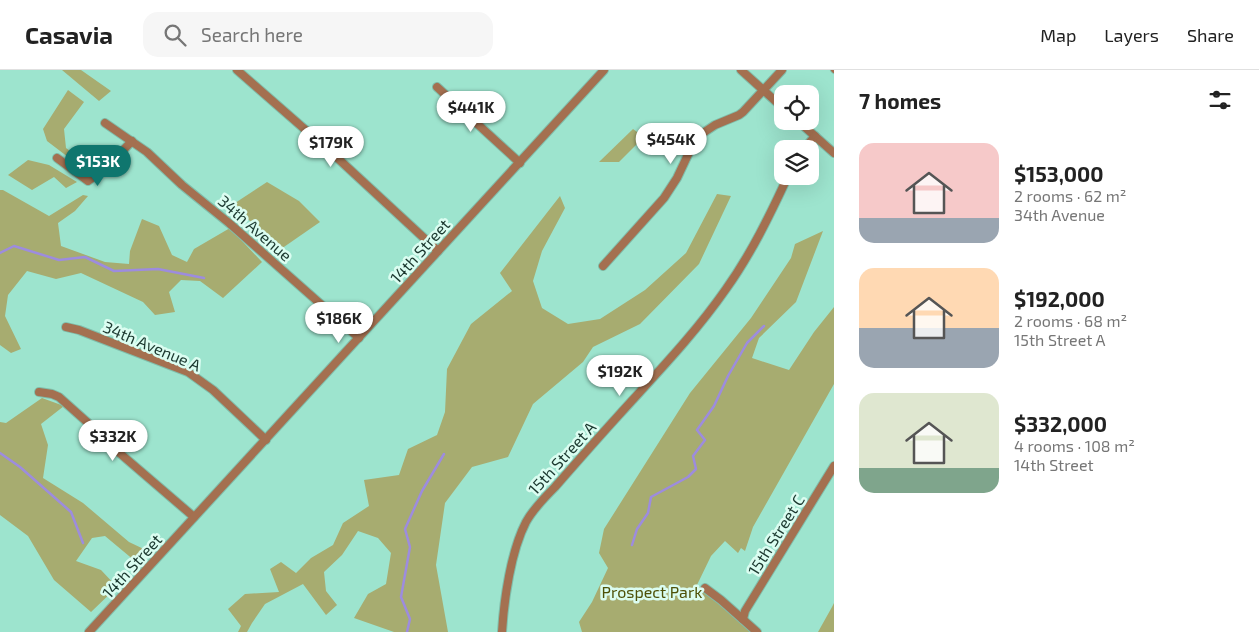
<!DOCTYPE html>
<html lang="en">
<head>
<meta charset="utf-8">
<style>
  :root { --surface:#fff; --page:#f6f6f6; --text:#222; --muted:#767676; --line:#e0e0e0; --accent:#0f766e }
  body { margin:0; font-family:"Exo 2",sans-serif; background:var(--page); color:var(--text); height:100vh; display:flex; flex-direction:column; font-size:19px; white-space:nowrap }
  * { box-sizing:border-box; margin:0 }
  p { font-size:16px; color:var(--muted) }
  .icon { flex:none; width:28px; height:28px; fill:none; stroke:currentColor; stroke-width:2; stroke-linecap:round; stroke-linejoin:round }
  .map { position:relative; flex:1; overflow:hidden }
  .side { display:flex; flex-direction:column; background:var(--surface); width:425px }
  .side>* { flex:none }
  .fabs { position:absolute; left:774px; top:15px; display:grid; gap:10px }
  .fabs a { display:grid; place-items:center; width:45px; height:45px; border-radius:10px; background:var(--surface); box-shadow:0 5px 20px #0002; font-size:25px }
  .price { position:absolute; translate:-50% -42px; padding:0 11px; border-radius:18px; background:#fff; color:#222; font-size:16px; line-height:32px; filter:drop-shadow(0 1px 2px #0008) }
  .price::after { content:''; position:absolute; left:50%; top:30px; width:15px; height:11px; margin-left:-8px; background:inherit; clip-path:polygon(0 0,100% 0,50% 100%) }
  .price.selected { background:var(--accent); color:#fff }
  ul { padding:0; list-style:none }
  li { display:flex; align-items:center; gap:15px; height:125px; padding:0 25px }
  li span { display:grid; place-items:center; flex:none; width:140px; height:100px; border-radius:15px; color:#555 }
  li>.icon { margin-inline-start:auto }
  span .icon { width:60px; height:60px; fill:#fffc; stroke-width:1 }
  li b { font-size:21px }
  h2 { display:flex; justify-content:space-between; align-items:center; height:60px; padding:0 25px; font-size:21px }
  header { display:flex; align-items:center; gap:30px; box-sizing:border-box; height:70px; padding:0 25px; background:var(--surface); border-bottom:1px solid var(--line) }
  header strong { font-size:24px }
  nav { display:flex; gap:28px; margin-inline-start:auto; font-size:18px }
  .search { width:350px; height:45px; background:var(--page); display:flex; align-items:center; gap:12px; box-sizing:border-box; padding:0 18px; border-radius:15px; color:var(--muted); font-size:19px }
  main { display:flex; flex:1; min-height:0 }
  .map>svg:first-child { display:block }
</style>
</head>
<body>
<header>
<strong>Casavia</strong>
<div class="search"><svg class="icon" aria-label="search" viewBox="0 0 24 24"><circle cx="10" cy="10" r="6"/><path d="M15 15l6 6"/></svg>Search here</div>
<nav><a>Map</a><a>Layers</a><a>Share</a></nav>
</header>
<main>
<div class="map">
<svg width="834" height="562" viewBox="0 0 834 562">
  <rect width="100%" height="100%" fill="#9de4ce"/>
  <g fill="#a7ac70">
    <polygon points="62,0 81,0 111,21 99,31"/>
    <polygon points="68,20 84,32 64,59 66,78 94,99 85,100 47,71 43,59"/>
    <polygon points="633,59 644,67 619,92 599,92"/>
    <polygon points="28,90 49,95 77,112 66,118 54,107 32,120 8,105"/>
    <polygon points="267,112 299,131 320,152 281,179 232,135"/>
    <polygon points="0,120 3,120 49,146 83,125 88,126 75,141 58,153 61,176 105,192 129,194 130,181 142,149 159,156 172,185 187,192 194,179 230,158 262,192 223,228 200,211 181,210 169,222 175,242 155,245 143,232 81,203 56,209 27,201 8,225 5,246 21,279 11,283 0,275"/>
    <polygon points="717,124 731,126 699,194 640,254 593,277 583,292 533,334 508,387 472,397 445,433 436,495 448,562 394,562 354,548 368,524 386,514 391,483 378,468 358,461 342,485 324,502 326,521 337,535 326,545 303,514 265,534 252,553 247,562 238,562 241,556 228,539 245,524 279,522 270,499 281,492 296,503 311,488 333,475 343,453 369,436 364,410 399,405 408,379 437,365 445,342 447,299 471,254 512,221 500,203 560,126 565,138 542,181 533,211 542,238 568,254 600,249 645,220 686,183"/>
    <polygon points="823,161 796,232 759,268 752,288 789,300 814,262 834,237 834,314 753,457 745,481 741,478 738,483 725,471 711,486 697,515 753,562 582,562 579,552 592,532 608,498 599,483 604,459 690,323 751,248 791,188 795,174"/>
    <polygon points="42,328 64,336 41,354 48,375 43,408 83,433 129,472 150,482 135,491 105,466 92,468 76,491 101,500 117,517 91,542 54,510 28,466 0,445 0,352 6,353"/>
    <polygon points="834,533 834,562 818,562 832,537"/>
  </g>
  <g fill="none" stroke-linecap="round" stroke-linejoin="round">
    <g stroke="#9d8cde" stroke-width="2.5">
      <polyline points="0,183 14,176 59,190 85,187 114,201 158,199 204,208"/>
      <polyline points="0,383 20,397 71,442 83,473"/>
      <polyline points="632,475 637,459 648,443 651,427 688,407 696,399 693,386 705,370 697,360 714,336 728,306 747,273 764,256"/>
      <polyline points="407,562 410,549 401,527 410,477 405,459 422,421 444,384"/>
    </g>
    <g stroke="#80beab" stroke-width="6">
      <polyline id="service" points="833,0 834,1"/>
    </g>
    <g stroke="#80beab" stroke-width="10">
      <g id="minor">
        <polyline points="237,0 332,83 438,181"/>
        <polyline points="741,0 782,37"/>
        <polyline points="437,17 520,93"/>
        <polyline points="798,51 834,83"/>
        <polyline points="105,53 147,82 182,115 229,153 359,268"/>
        <polyline points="804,79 815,66"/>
        <polyline points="57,88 88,111 108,96 132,71"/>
        <polyline points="603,196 664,128 677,108 694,72 700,65 715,55 739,45 743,42 782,0"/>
        <polyline points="66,257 79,260 188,302 213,320 266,370"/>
        <polyline points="39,322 52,324 59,327 96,360 116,380 194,447"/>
        <polyline points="705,518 721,530 757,562"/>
        <polyline points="743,549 745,541 834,396"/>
        <polyline points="89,562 604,0"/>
        <path d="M502,562C504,529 511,481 526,452C533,439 545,427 555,417C576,393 597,369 618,346C655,305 694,265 726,219C751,184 770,145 788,106"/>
      </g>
    </g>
    <use href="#service" stroke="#a47050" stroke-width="4"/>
    <use href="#minor" stroke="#a47050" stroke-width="8"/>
  </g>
  <g text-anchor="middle" stroke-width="5" stroke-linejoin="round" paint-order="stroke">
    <g font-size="16" fill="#1b382f" stroke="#dbfdf1">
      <text transform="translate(255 158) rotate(41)" y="6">34th Avenue</text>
      <text transform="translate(420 181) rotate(-48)" y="6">14th Street</text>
      <text transform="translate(152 276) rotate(23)" y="6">34th Avenue A</text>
      <text transform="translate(562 388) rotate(-48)" y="6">15th Street A</text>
      <text transform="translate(776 465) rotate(-58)" y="6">15th Street C</text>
      <text transform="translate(132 496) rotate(-48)" y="6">14th Street</text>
    </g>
    <g font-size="16" fill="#4e5108" stroke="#dbfdf1">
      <text x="652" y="528">Prospect Park</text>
    </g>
  </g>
</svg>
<div class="fabs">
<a><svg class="icon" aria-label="locate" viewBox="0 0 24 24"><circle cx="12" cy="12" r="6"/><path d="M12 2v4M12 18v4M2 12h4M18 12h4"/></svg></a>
<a><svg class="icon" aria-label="layers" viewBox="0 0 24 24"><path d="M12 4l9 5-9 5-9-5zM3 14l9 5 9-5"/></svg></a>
</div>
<b class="price" style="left:471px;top:63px">$441K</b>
<b class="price" style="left:671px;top:95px">$454K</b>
<b class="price" style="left:331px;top:98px">$179K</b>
<b class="price selected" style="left:98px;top:117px">$153K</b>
<b class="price" style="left:339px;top:274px">$186K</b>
<b class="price" style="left:620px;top:327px">$192K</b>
<b class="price" style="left:113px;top:392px">$332K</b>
</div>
<section class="side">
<h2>7 homes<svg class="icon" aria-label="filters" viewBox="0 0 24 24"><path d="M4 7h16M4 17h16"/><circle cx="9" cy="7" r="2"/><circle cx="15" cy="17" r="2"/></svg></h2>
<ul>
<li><span style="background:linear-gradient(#f6c9c9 75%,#9aa5b1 0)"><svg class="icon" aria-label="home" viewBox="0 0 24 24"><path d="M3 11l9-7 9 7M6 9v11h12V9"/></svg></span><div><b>$153,000</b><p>2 rooms · 62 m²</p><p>34th Avenue</p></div></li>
<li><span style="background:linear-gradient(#ffd9b3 60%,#9aa5b1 0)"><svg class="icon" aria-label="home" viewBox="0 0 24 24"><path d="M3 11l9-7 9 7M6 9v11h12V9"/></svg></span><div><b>$192,000</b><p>2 rooms · 68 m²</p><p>15th Street A</p></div></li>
<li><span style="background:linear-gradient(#dfe7d0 75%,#7fa58c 0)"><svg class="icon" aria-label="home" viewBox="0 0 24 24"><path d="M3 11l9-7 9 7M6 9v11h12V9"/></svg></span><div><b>$332,000</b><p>4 rooms · 108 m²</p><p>14th Street</p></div></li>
</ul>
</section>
</main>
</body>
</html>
